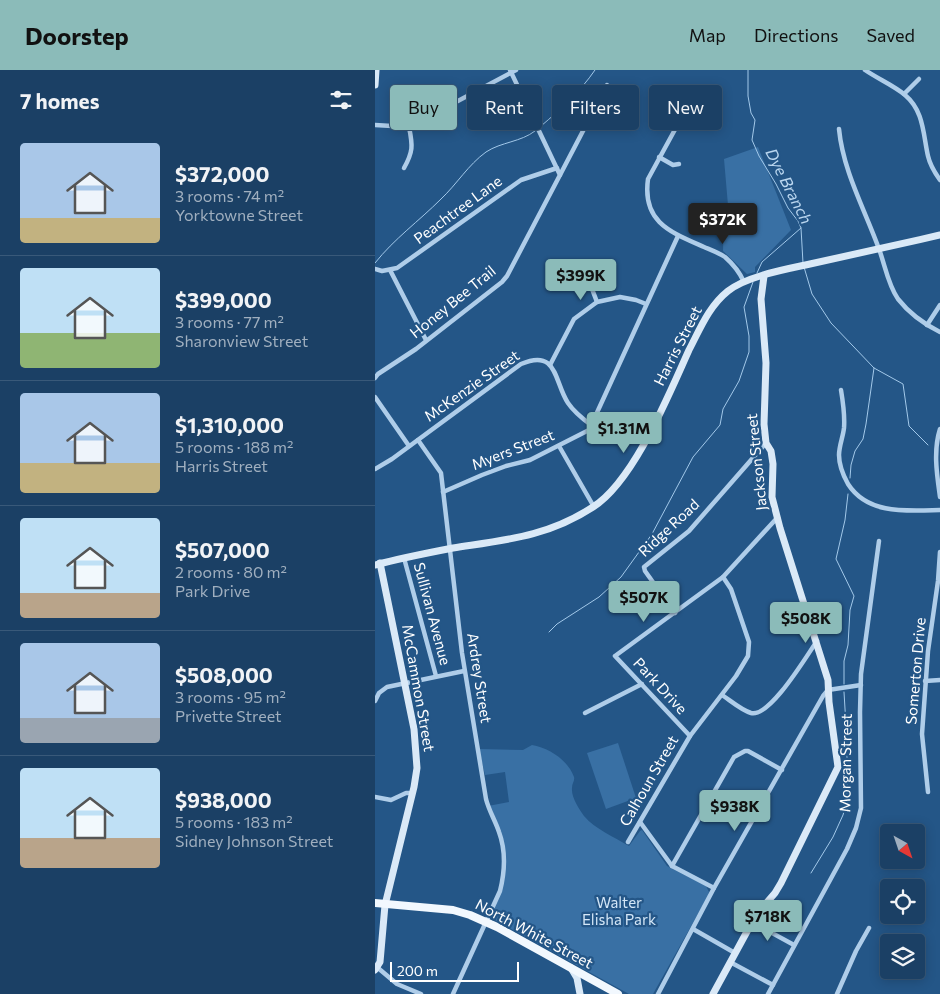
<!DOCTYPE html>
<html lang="en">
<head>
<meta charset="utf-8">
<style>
  :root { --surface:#1b4065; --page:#24476b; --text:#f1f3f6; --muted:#a0afbf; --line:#395979; --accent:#8bbbb9 }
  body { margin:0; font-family:Commissioner,sans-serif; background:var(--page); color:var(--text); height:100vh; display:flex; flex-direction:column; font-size:19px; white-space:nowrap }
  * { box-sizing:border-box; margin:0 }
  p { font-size:16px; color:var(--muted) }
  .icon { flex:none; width:28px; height:28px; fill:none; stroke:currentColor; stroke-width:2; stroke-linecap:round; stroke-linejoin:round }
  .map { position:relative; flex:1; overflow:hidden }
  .sheet { display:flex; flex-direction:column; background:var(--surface); width:375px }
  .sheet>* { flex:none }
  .hud { position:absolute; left:15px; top:15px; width:475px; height:45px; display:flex; gap:10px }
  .needle { width:32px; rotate:140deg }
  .fabs { position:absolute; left:505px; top:754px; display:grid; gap:10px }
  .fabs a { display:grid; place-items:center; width:45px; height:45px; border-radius:5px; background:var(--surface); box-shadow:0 2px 12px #0003,0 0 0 1px var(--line); font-size:25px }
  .scale { position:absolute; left:15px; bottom:12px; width:129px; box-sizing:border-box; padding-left:5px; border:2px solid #fff; border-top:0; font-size:14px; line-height:18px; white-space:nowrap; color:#fff; -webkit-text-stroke:4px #245687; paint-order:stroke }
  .price { position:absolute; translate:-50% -42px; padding:0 11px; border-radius:5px; background:var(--accent); color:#111; font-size:16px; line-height:32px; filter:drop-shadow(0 1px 2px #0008) }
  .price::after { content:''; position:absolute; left:50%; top:30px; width:15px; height:11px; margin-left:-8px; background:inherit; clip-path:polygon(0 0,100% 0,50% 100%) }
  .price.selected { background:#222; color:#fff }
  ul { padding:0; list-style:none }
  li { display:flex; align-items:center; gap:15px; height:125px; padding:0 20px }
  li+li { border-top:1px solid var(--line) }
  li span { display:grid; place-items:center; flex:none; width:140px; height:100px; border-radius:5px; color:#555 }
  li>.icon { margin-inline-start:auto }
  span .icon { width:60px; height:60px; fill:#fffc; stroke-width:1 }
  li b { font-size:21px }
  h2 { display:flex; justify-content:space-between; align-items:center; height:60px; padding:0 20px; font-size:21px }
  .tag { padding:0 18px; border-radius:5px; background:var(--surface); box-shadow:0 2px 12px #0003,0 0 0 1px var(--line); font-size:18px; line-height:45px }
  .tag.selected { background:var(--accent); color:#111 }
  header { display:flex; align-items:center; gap:30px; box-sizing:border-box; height:70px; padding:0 25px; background:var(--accent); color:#111 }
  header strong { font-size:24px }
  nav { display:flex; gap:28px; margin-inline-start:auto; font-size:18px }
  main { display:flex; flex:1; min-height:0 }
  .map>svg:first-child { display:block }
</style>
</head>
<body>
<header>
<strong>Doorstep</strong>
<nav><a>Map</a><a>Directions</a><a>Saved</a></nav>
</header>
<main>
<section class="sheet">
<h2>7 homes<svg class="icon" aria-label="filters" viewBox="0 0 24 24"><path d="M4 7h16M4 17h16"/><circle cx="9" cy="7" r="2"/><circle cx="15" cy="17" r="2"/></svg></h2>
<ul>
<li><span style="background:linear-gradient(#a9c7e8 75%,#c2b280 0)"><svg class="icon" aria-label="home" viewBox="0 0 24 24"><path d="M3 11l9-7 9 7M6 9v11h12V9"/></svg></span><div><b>$372,000</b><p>3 rooms · 74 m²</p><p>Yorktowne Street</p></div></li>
<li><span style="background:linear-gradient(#bfe0f5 65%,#8fb573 0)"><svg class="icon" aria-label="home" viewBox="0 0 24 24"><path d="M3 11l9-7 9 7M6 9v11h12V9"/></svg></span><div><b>$399,000</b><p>3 rooms · 77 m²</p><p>Sharonview Street</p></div></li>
<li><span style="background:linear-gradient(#a9c7e8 70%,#c2b280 0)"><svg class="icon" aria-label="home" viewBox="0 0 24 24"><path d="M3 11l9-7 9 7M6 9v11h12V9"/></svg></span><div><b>$1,310,000</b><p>5 rooms · 188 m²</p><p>Harris Street</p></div></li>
<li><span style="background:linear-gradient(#bfe0f5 75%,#b9a48a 0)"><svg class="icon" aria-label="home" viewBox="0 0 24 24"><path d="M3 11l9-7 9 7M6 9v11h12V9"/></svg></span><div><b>$507,000</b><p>2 rooms · 80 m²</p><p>Park Drive</p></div></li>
<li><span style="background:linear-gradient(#a9c7e8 75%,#9aa5b1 0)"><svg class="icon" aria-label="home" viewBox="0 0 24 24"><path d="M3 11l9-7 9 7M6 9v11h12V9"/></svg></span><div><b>$508,000</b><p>3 rooms · 95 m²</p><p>Privette Street</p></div></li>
<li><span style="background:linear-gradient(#bfe0f5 70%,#b9a48a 0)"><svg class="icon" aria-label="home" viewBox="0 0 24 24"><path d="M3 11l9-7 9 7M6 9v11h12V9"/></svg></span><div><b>$938,000</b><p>5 rooms · 183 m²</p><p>Sidney Johnson Street</p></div></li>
</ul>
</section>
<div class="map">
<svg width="565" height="924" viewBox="0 0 565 924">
  <rect width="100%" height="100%" fill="#245687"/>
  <g fill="#3970a4">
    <polygon points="383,77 416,160 380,197 380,202 372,204 348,181 349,148 354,147 349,89"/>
    <polygon points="243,673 261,728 231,739 212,683"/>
    <path d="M157,675C174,678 193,690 199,707C200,711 197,713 197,718C196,727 204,739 209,746C220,759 239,767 254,776L265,761L267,760L292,796L331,816L334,822L333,826L278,924H254L118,849L119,837L129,811L127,769L113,736L134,732L130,702L110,705L104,679L148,680Z"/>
  </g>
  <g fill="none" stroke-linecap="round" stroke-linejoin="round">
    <g stroke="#a3c9ea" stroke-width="1">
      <polyline points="373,0 373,26 376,43 380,50 377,70 384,86 401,114 413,138 423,151 426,158 428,193"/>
      <path d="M166,56C186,39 205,22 220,0"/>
      <path d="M0,193C19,169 44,151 66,129C82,114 93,95 111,82C126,72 146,72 160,61"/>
      <polyline points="429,197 437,224 456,253 499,298 528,314 534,356 553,375"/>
      <polyline points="382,203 387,192 426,158"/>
      <polyline points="475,408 476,395 480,381 488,369 491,354 499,298"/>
      <polyline points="174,562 182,554 224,527 246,507 277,464 318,387 345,355 348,339 364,311 374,282 374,266 369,237 378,212"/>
      <polyline points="469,614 469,591 473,575 475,540 479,526 461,489 470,450 473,424"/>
      <polyline points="436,803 458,767 468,745 472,731 472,672 469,622"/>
    </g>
    <g stroke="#afcde9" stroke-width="4.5">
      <path d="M490,0C503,9 518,15 530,25C549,41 548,64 553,86C555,95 560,103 565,110"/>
      <polyline points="529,24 544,9"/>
      <path d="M315,32L273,109C267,152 295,162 329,177C336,180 344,183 350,187C358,194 365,203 369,212"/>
      <polyline points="0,55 34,57 141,0"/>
      <path d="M464,59C468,101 490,140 504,179C510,195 513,215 523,229C534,243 549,254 565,262"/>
      <polyline points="284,87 298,95 304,94"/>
      <path d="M29,98C38,82 38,76 34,57"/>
      <polyline points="185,105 232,15"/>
      <polyline points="0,199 7,201 22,198 146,110 182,98"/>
      <polyline points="15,200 51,270"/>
      <polyline points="217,219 222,232"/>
      <polyline points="552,255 565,235"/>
      <polyline points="175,295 199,249 222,232 245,227 261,230 271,234"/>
      <polyline points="0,308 3,304 41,279 127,212 132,206 185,105 135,0"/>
      <path d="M466,320C468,332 470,345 469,358C468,367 464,376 464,385C464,396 468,405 473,414C493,445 532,441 565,440"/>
      <polyline points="0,327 34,376"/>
      <path d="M565,359C558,381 562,405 565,427"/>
      <path d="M43,370L66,403L87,583L111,729C114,741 120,750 124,762C131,781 130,801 125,821L78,924"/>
      <polyline points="184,376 219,437"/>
      <path d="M0,399L17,389L146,294C183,278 179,312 193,333C199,342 208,349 216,355"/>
      <polyline points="68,422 107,405 131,396 155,390 214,360 303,166"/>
      <polyline points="29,488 61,606"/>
      <polyline points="300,543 270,501 269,497 314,461 391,373"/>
      <polyline points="550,611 565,610"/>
      <path d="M347,625C356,631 366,640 376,643C395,648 432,585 442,571"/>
      <polyline points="0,631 4,623 12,617 89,601"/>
      <polyline points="210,643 267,614"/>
      <polyline points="315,666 240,586 348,507 402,448"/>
      <polyline points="553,722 547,664 553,581 563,511 565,482"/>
      <polyline points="0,727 16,730 31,723 38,723"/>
      <polyline points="265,752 297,796 339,818"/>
      <polyline points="253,772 315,666 361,606 373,586 374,572 356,519 348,507"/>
      <polyline points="297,796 359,687 370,681 373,681 407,700"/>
      <polyline points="377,852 419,875"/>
      <polyline points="318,859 360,883"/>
      <polyline points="355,892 398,915"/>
      <polyline points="3,898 22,914 46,924"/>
      <polyline points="283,924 339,818 448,626 453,620 486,615"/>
      <polyline points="393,924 472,779 481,758 486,738 485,642 486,604 504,471"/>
      <polyline points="462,924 481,881 494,858"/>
    </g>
    <g stroke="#dae9f7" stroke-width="7">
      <polyline points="0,15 1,0"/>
      <path d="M0,495C26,488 52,483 78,478C130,470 172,467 218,437C259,411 294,324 314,280C325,259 334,236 353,221C372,206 412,199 435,194C479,184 522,175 565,165"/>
      <polyline points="196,898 202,908 205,924"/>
      <polyline points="0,900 5,892 10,835 39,717 42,698 39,659 5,493"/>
      <polyline points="338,924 381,845 400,823 406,813 463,697 454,632 453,610 405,458 397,427 398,394 396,381 391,373 389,354 391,293 386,229 389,206"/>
    </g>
    <polyline stroke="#f2f8fe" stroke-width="8" points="0,833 78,840 95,845 122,857 243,924"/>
  </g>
  <g text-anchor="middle" stroke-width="4.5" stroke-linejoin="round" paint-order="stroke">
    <g font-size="15" fill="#fff" stroke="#245687">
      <text transform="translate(83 140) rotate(-36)" y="5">Peachtree Lane</text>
      <text transform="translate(78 232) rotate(-39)" y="5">Honey Bee Trail</text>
      <text transform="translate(303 276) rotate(-63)" y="5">Harris Street</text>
      <text transform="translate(97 316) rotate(-35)" y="5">McKenzie Street</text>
      <text transform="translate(138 380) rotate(-21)" y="5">Myers Street</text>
      <text transform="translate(382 392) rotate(-96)" y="5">Jackson Street</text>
      <text transform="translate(294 458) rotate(-43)" y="5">Ridge Road</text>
      <text transform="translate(57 544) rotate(75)" y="5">Sullivan Avenue</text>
      <text transform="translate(541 601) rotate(-85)" y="5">Somerton Drive</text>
      <text transform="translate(104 608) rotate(81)" y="5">Ardrey Street</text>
      <text transform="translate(285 616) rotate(47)" y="5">Park Drive</text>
      <text transform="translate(43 618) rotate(80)" y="5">McCammon Street</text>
      <text transform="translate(471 693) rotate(-89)" y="5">Morgan Street</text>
      <text transform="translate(274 711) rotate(-60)" y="5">Calhoun Street</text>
      <text transform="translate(159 864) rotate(28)" y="5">North White Street</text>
    </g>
    <g font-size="15" fill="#d3e6f7" stroke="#245687">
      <text x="244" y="838">Walter<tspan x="244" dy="17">Elisha Park</tspan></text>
    </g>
    <g font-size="16" font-style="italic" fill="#bbd7f0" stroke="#245687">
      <text transform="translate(414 116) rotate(63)" y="6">Dye Branch</text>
    </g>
  </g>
</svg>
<div class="fabs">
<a><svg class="needle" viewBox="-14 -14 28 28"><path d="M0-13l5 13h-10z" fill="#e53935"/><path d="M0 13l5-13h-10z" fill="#a0afbf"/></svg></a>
<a><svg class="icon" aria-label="locate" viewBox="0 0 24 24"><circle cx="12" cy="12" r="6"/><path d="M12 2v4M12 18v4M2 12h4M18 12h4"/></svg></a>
<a><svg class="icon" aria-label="layers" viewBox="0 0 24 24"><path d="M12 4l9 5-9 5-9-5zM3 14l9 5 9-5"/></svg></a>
</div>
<div class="scale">200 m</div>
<b class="price selected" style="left:348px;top:175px">$372K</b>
<b class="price" style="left:206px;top:231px">$399K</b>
<b class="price" style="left:249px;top:384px">$1.31M</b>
<b class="price" style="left:269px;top:553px">$507K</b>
<b class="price" style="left:431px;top:574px">$508K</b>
<b class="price" style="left:360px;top:762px">$938K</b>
<b class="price" style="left:393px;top:872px">$718K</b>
<div class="hud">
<a class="tag selected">Buy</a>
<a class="tag">Rent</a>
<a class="tag">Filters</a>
<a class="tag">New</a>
</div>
</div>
</main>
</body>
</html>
